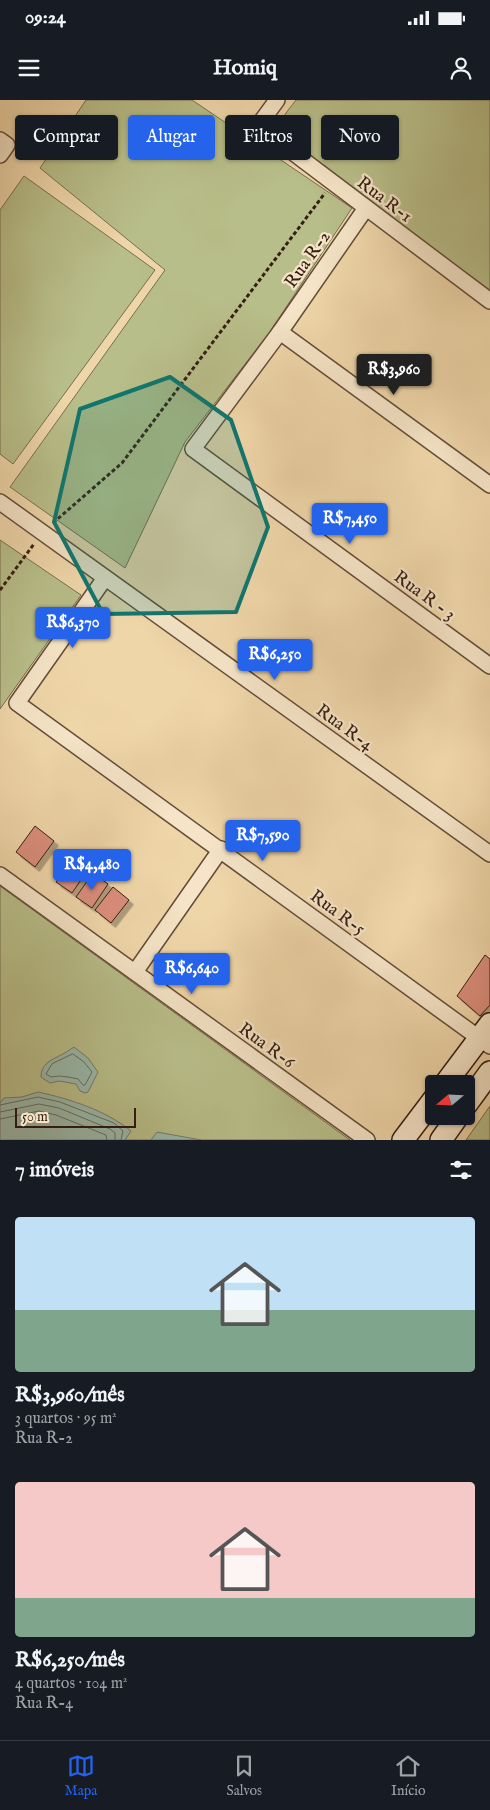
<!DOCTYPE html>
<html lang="pt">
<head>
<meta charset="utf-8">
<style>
  :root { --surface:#171b24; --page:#20242c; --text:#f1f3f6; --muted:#9ea1a6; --line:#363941; --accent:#2563eb }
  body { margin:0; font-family:"IM FELL English",serif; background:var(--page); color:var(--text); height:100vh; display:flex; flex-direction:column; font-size:19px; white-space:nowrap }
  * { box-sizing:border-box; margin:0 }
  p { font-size:16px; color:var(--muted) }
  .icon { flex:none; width:28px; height:28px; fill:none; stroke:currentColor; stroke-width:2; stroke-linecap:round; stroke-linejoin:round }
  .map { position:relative; height:1040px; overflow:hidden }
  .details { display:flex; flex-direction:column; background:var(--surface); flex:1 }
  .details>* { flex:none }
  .guide { position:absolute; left:15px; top:15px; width:460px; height:45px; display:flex; gap:10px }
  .needle { width:32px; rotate:251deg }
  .buttons { position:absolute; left:425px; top:975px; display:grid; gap:10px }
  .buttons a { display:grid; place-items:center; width:50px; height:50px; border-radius:5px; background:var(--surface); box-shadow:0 1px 4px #0004; font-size:25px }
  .scale { position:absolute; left:15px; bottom:12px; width:121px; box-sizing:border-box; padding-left:5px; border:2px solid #351e13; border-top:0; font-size:14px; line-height:18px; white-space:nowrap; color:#351e13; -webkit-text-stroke:4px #f5e4c7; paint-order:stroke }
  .price { position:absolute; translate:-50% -42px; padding:0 11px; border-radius:5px; background:var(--accent); color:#fff; font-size:16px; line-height:32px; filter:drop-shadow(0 1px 2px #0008) }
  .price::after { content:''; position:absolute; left:50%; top:30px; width:15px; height:11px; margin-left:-8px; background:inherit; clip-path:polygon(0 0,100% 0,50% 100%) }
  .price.on { background:#222; color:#fff }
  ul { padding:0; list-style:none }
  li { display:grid; align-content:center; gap:10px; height:265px; padding:0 15px }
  li span { display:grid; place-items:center; height:155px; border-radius:5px; color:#555 }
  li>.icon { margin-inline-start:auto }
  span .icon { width:90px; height:90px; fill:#fffc; stroke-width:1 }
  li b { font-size:21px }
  h2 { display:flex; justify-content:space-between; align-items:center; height:60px; padding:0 15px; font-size:21px }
  .chip { padding:0 18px; border-radius:5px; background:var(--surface); box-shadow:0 1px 4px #0004; font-size:18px; line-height:45px }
  .chip.on { background:var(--accent); color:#fff }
  .status { display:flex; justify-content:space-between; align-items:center; height:35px; padding:0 25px; background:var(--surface); direction:ltr }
  .status svg { height:14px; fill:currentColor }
  header { display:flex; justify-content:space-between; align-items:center; height:65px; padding:0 15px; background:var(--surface); font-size:22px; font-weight:700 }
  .dock { display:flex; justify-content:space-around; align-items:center; height:70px; border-top:1px solid var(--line); background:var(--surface); font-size:14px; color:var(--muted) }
  .dock a { display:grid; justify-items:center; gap:2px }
  .dock .on { color:var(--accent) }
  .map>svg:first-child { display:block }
</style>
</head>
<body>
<div class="status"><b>09:24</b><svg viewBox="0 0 49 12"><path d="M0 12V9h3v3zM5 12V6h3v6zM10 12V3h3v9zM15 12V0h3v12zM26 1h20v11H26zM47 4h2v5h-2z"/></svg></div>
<header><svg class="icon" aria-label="menu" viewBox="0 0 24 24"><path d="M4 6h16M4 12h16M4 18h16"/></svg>Homiq<svg class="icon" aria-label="person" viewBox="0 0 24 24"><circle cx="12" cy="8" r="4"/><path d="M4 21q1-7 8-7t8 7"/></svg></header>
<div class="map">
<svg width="490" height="1040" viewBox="0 0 490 1040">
  <defs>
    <filter id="shadow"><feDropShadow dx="4.5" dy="4.5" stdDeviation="0" flood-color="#0004"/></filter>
  </defs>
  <rect width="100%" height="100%" fill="#efd6a9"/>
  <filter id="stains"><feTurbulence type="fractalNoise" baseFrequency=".004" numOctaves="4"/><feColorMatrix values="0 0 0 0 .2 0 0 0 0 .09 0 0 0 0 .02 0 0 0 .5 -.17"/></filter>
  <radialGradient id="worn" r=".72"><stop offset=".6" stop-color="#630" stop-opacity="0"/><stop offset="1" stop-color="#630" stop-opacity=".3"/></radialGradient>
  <g fill="#b8be89" stroke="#766e4e">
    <polygon points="86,0 192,0 352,108 269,233 185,342 125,468 10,387 165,170 40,68"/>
    <path d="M296,0H490V190L285,40C273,25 287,12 296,0Z"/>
    <polygon points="24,76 155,170 13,364 0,354 0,110"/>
    <polygon points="0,440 81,495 0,609"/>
    <polygon points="0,786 350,1040 0,1040"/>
    <polygon points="490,1006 490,1040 466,1040"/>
  </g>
  <g fill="#9ab9ab" stroke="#727b6e">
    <path d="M74,947L88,958L98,972L88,992L85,993L80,991L76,984L59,981L50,983L41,977C41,965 49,961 59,956C64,954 69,950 74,947Z"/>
    <path d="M38,992C70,999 105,1010 131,1031L125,1040H0V1003L4,998L22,997Z"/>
    <polygon points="157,1032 201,1040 151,1040"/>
  </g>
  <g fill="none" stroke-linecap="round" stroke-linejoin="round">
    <g stroke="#686c5f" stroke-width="1">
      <polygon points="73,954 84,962 92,972 85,985 83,985 78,979 68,977 59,976 51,977 46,974 52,964"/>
      <polyline points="0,1005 38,997 60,1002 114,1023 123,1031 121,1040"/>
      <polyline points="0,1012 39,1004 59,1008 110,1029 115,1033 115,1040"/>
      <polyline points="0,1019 39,1011 56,1015 106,1035 107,1040"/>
    </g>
  </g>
  <g fill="#db8e7d" stroke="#351e13" filter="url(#shadow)">
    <polygon points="35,726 54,741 35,767 16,752"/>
    <polygon points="77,753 92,764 72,793 56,782"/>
    <polygon points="93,773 108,784 92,808 76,797"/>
    <polygon points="113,787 129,800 111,823 95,810"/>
    <polygon points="485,855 490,859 490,905 480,916 457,896"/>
  </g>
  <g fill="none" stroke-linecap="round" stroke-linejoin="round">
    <g stroke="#644c38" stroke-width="18">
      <g id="minor">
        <polyline points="277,0 258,26 490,201"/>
        <polyline points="0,40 7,45 0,55"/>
        <polyline points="366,108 280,232 193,349 490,566"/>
        <polyline points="280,232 490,385"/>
        <polyline points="0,402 490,754"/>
        <polyline points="105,478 17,603 490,946"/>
        <polyline points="0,775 367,1040"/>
        <polyline points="135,872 221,749"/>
      </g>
    </g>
    <g stroke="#351e13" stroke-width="24">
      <g id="secondary">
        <polyline points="445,984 490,924"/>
        <polyline points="466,1005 490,972"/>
        <polyline points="403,1040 434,999"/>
        <polyline points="441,1040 458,1016"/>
      </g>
    </g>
    <g stroke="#351e13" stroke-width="3" stroke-dasharray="4 2.5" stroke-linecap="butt">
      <polyline points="53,423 122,363 325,93"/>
      <polyline points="0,490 34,444"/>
    </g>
    <use href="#minor" stroke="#f5e4c7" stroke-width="15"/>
    <use href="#secondary" stroke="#f5e4c7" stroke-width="21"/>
  </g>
  <path fill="#0f766e" fill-opacity="0.2" stroke="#0f766e" stroke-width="4" stroke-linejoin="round" d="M170,277L231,320L268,427L236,512L103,514L54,422L80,309Z"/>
  <g text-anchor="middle" stroke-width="4.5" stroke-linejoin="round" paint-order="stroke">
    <g font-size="18" fill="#351e13" stroke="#f5e4c7">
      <text transform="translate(385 99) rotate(37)" y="6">Rua R-1</text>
      <text transform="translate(307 159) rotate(-55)" y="6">Rua R-2</text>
      <text transform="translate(425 495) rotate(36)" y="6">Rua R - 3</text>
      <text transform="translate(345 627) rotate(36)" y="6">Rua R-4</text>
      <text transform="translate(338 812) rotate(36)" y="6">Rua R-5</text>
      <text transform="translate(267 945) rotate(36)" y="6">Rua R-6</text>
    </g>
  </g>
  <rect width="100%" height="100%" filter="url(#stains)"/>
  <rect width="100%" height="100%" fill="url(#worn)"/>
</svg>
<div class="buttons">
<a><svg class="needle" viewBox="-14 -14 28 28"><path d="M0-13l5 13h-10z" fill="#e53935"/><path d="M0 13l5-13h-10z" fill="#9ea1a6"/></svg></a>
</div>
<div class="scale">50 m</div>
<b class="price on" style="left:394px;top:296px">R$3,960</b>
<b class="price" style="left:350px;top:445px">R$7,450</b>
<b class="price" style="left:73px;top:549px">R$6,370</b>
<b class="price" style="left:275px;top:581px">R$6,250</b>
<b class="price" style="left:263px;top:762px">R$7,590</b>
<b class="price" style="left:92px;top:791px">R$4,480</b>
<b class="price" style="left:192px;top:895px">R$6,640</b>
<div class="guide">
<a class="chip">Comprar</a>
<a class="chip on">Alugar</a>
<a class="chip">Filtros</a>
<a class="chip">Novo</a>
</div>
</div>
<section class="details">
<h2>7 imóveis<svg class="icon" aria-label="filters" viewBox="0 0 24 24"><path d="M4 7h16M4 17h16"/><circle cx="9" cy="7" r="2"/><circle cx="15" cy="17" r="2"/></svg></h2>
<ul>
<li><span style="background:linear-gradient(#bfe0f5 60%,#7fa58c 0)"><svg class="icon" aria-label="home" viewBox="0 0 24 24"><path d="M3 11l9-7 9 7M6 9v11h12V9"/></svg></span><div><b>R$3,960/mês</b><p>3 quartos · 95 m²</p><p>Rua R-2</p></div></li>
<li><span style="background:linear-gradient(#f6c9c9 75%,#7fa58c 0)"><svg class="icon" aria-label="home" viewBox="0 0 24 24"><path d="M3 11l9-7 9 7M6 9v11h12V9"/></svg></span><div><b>R$6,250/mês</b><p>4 quartos · 104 m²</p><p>Rua R-4</p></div></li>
</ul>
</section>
<nav class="dock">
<a class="on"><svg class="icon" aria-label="map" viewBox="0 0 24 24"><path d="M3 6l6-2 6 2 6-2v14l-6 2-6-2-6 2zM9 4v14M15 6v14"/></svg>Mapa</a>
<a><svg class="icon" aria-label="saved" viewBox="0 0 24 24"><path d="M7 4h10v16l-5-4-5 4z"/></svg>Salvos</a>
<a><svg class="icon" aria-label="home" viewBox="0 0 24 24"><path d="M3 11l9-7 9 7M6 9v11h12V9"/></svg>Início</a>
</nav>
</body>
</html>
